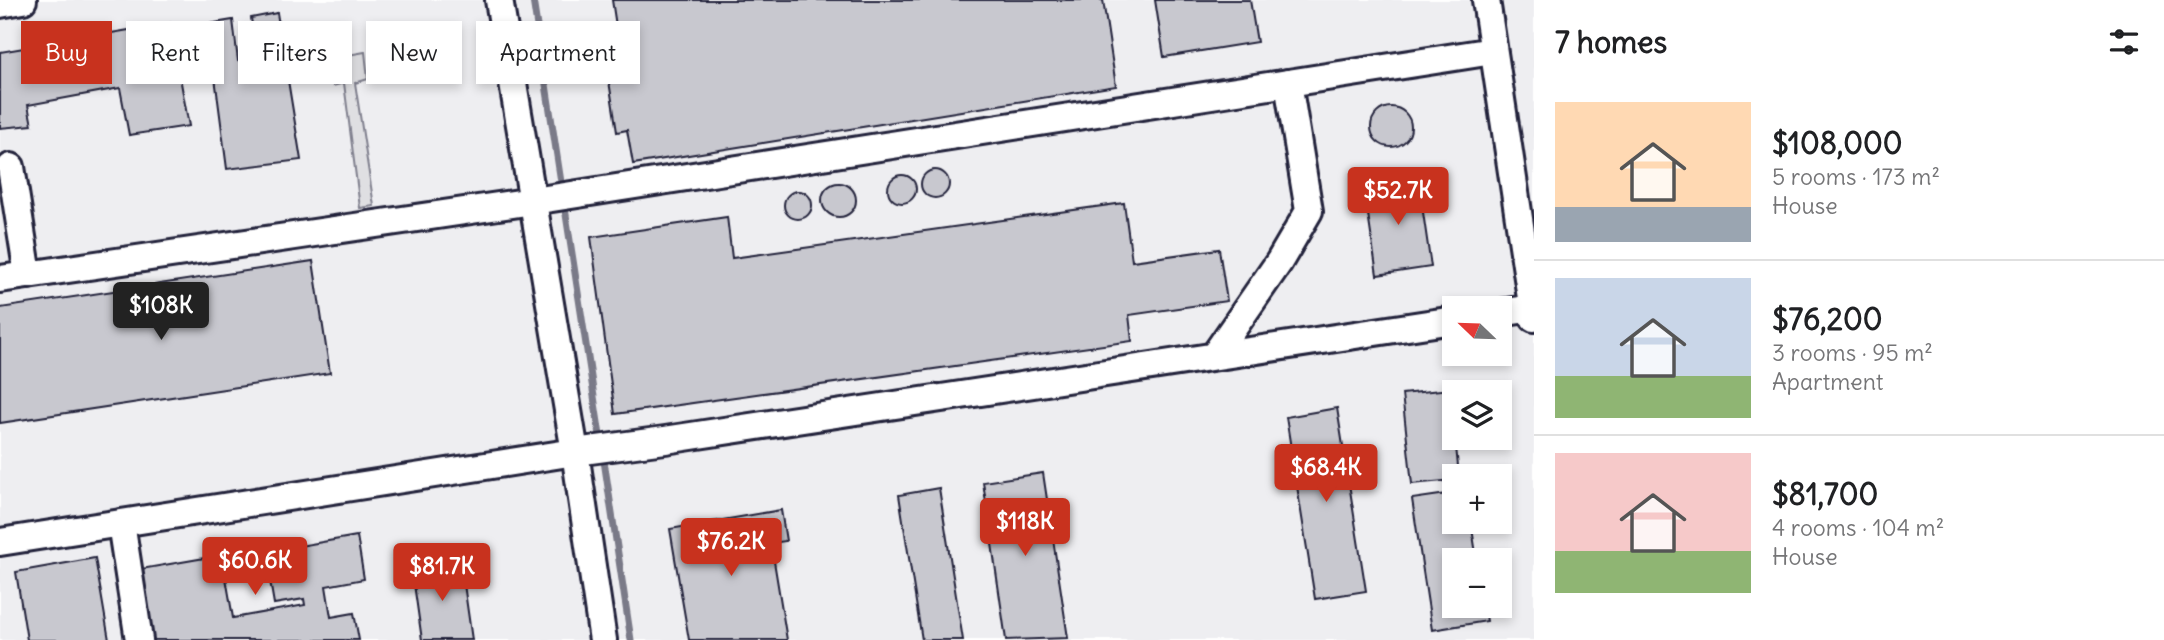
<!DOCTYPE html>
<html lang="en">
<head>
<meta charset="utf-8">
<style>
  :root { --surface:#fff; --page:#f2f2f2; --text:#202124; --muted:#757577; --line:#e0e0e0; --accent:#c8321e }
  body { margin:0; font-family:Delius,sans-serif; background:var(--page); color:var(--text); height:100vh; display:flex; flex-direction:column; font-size:26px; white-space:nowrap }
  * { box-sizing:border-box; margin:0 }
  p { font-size:23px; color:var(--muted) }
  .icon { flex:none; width:38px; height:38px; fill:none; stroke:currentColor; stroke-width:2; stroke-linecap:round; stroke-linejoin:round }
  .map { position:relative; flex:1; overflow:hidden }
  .details { display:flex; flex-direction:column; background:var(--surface); width:630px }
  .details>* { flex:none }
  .top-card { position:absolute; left:21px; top:21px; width:665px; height:63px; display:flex; gap:14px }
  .needle { width:46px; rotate:293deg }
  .tools { position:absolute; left:1442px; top:296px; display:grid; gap:14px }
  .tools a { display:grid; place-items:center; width:70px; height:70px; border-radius:0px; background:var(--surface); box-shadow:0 4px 10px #0003; font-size:35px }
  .price { position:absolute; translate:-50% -60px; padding:0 16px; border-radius:7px; background:var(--accent); color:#fff; font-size:23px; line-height:46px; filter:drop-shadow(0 2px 4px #0008) }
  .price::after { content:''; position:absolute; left:50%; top:42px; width:21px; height:16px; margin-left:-10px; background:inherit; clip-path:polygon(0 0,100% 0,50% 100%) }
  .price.selected { background:#222; color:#fff }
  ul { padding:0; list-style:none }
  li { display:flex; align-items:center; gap:21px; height:175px; padding:0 21px }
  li+li { border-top:2px solid var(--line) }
  li span { display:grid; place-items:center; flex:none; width:196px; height:140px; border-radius:0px; color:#555 }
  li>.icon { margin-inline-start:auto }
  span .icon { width:84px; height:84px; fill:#fffc; stroke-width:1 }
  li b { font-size:30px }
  h2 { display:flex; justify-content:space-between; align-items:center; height:84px; padding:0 21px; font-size:30px }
  .tag { padding:0 24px; border-radius:0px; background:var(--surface); box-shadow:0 4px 10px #0003; font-size:24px; line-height:63px }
  .tag.selected { background:var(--accent); color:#fff }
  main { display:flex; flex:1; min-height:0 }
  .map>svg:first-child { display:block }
</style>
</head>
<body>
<main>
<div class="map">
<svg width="1534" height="640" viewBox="0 0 1534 640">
  <rect width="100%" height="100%" fill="#fff"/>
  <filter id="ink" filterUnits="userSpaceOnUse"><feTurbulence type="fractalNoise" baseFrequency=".0143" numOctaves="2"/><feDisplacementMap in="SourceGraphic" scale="14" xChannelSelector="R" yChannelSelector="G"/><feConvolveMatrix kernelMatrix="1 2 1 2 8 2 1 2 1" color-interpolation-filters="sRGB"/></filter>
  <g filter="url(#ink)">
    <path fill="#eeeef1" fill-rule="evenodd" d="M0,0H1534V640H0ZM1454,308H1500V354H1454ZM1454,392H1500V438H1454ZM1454,476H1500V522H1454ZM1454,560H1500V606H1454Z"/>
    <polygon fill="#dfdfe2" stroke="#80808e" stroke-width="2" points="365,52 368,79 355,83 374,206 360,208 344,83 333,86 331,58"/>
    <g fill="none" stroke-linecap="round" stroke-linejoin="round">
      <g stroke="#7a7a88" stroke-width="7">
        <polyline points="533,0 601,442"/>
        <polyline points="603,454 631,640"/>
      </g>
    </g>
    <g fill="#c8c8cf" stroke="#22223b" stroke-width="2">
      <polygon points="612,0 1103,0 1116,86 633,164 627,130 617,132 609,81 624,78"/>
      <polygon points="1155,0 1250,0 1257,42 1164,57"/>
      <polygon points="277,13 301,160 227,169 208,24 233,20 238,61 257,59 251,18"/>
      <polygon points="170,23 189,126 129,135 120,88 28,105 32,125 0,128 0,52"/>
      <circle cx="1391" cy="127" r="20"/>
      <circle cx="935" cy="184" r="14"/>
      <circle cx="902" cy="189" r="14"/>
      <polygon points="1418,178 1431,267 1377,275 1364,187"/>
      <circle cx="839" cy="200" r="17"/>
      <circle cx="798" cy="205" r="14"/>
      <polygon points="1124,203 1132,261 1219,249 1227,301 1129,315 1132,341 615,414 591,237 727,217 732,258"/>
      <polygon points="313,261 330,373 0,423 0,308"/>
      <polygon points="1450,389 1459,476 1454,476 1454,480 1412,484 1402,394"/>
      <polygon points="1337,408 1366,591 1315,599 1286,417"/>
      <polygon points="1043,473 1068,638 1006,640 983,482"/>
      <polygon points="939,488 963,640 922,640 899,495"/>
      <polygon points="1454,493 1454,522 1471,522 1477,560 1454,560 1454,606 1484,606 1487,621 1432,630 1412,499"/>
      <polygon points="781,510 786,541 771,543 787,640 689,640 670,529"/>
      <polygon points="357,536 364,579 326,586 331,617 354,613 359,640 153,640 141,569 222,555 233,618 305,605 304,599 274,604 265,552"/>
      <polygon points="95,558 109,640 27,640 16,572"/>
      <polygon points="461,563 472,640 422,640 412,570"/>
    </g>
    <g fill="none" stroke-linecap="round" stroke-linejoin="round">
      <g stroke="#22223b" stroke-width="32">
        <g id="minor">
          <polyline points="499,0 575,452 603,640"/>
          <polyline points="1486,0 1534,318"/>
          <polyline points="0,4 23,0"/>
          <polyline points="11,167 28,275"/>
          <polyline points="0,279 533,201 1493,51"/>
          <polyline points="1500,313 1533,308"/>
          <polyline points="1214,356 1279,262 1309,211 1288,83"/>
          <polyline points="121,523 139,640"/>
          <polyline points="0,542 575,452 665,440 1454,320"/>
        </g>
      </g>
      <use href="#minor" stroke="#fff" stroke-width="26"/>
    </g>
  </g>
</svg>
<div class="tools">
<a><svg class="needle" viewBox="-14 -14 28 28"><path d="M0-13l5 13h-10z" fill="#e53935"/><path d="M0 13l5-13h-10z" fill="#757577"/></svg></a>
<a><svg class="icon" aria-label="layers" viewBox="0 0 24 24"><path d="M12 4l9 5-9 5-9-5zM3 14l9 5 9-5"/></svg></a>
<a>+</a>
<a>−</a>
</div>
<b class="price" style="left:1398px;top:227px">$52.7K</b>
<b class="price selected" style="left:161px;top:342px">$108K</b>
<b class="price" style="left:1326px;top:504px">$68.4K</b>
<b class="price" style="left:1025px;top:558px">$118K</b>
<b class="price" style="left:731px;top:578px">$76.2K</b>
<b class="price" style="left:255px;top:597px">$60.6K</b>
<b class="price" style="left:442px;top:603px">$81.7K</b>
<div class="top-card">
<a class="tag selected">Buy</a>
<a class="tag">Rent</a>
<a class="tag">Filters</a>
<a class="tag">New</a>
<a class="tag">Apartment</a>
</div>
</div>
<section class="details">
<h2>7 homes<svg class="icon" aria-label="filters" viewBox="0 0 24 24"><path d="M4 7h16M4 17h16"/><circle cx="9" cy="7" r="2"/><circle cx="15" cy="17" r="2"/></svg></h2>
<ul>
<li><span style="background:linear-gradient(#ffd9b3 75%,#9aa5b1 0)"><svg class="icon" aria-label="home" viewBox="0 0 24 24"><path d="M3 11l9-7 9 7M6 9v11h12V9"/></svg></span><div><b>$108,000</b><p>5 rooms · 173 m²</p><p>House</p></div></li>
<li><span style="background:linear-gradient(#c9d6e8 70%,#8fb573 0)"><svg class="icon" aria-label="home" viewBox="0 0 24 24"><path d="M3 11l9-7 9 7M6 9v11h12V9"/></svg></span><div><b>$76,200</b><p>3 rooms · 95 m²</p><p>Apartment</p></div></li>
<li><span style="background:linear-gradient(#f6c9c9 70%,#8fb573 0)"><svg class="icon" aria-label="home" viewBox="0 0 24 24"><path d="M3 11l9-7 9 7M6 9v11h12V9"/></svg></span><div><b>$81,700</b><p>4 rooms · 104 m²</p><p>House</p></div></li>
</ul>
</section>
</main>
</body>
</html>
